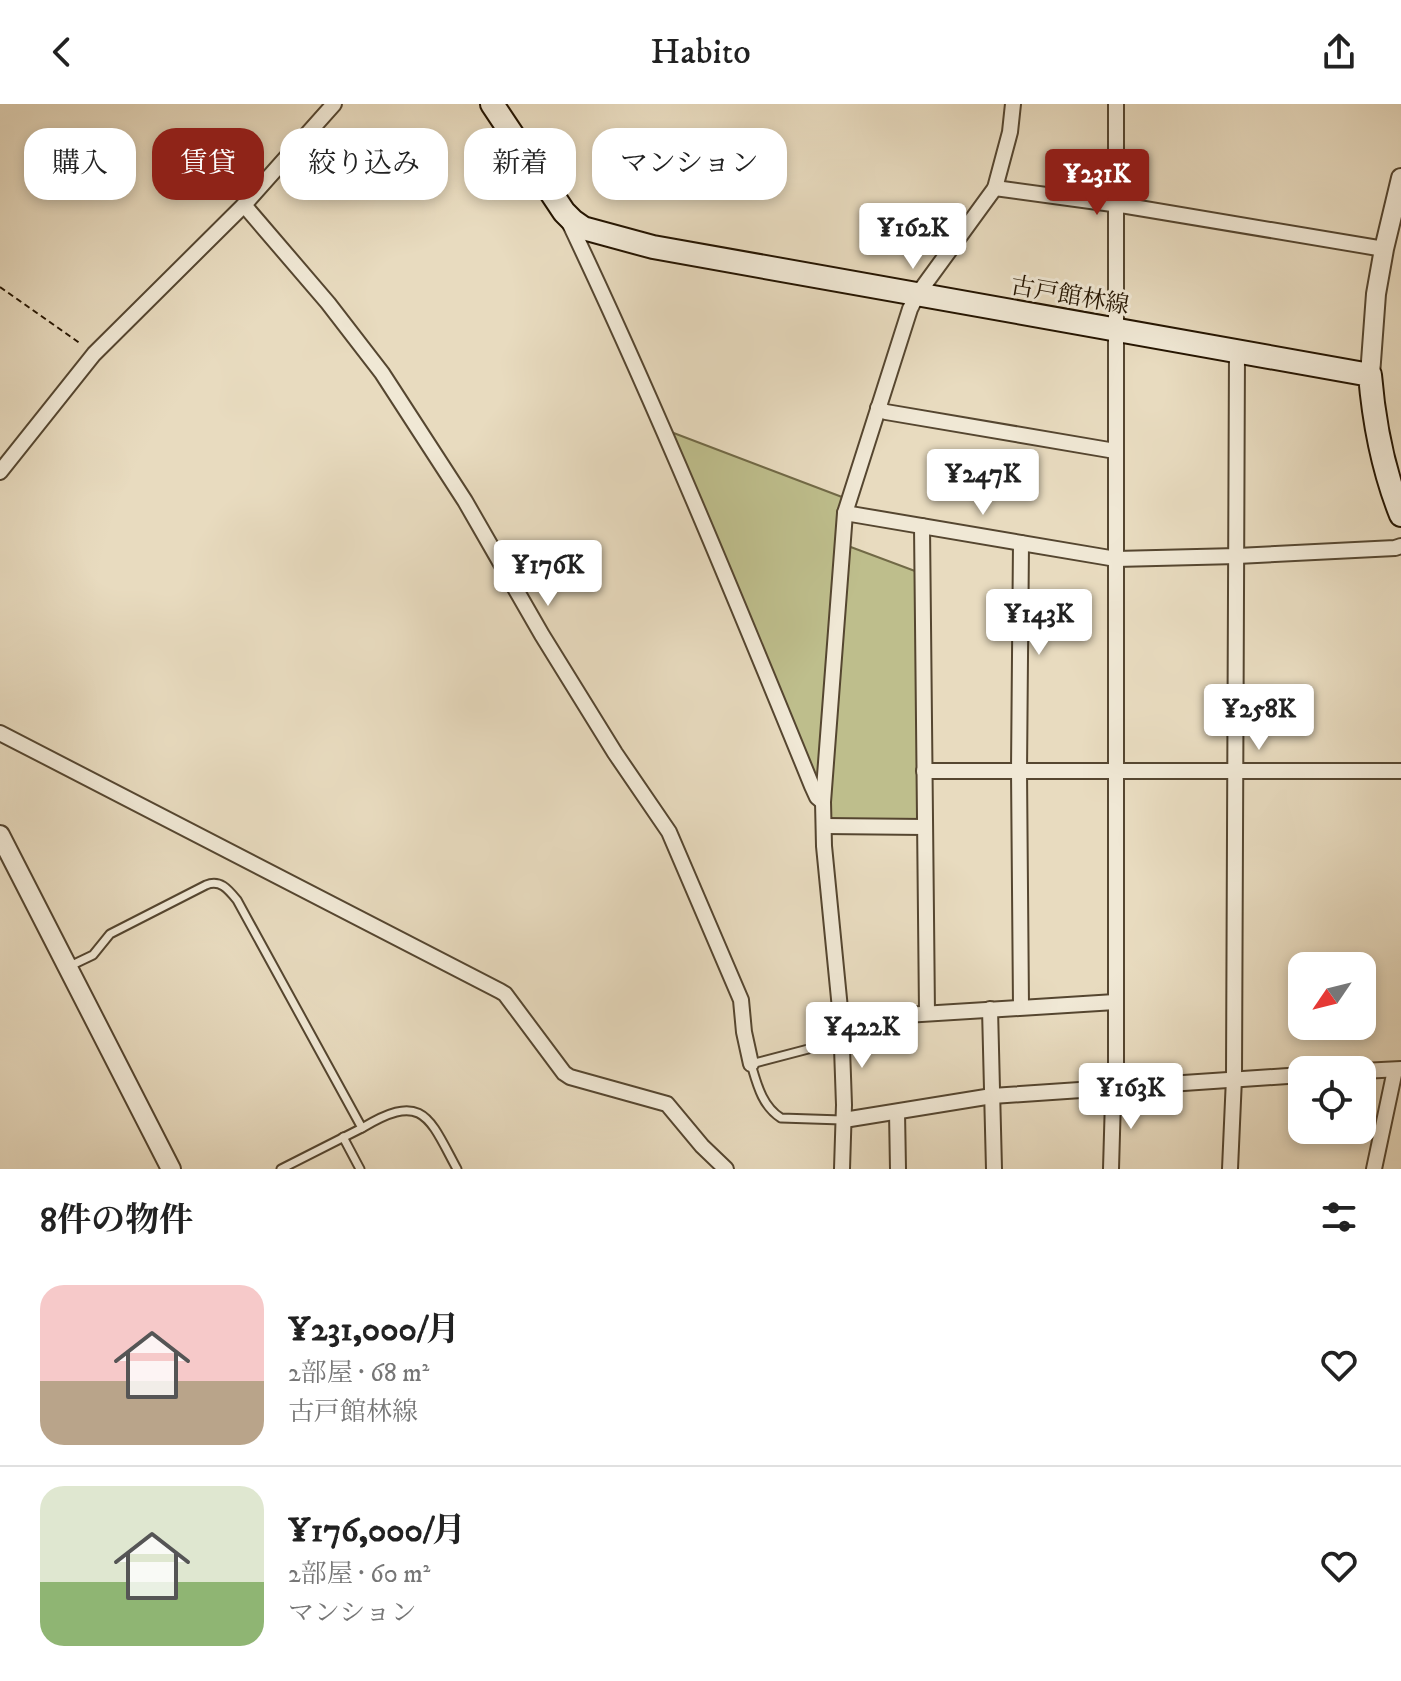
<!DOCTYPE html>
<html lang="ja">
<head>
<meta charset="utf-8">
<style>
  :root { --surface:#fff; --page:#f6f6f6; --text:#222; --muted:#767676; --line:#e0e0e0; --accent:#8f2418 }
  body { margin:0; font-family:"IM FELL DW Pica","Noto Serif JP",serif; background:var(--page); color:var(--text); height:100vh; display:flex; flex-direction:column; font-size:30px; white-space:nowrap }
  * { box-sizing:border-box; margin:0 }
  p { font-size:26px; color:var(--muted) }
  .icon { flex:none; width:44px; height:44px; fill:none; stroke:currentColor; stroke-width:2; stroke-linecap:round; stroke-linejoin:round }
  .map { position:relative; height:1065px; overflow:hidden }
  .details { display:flex; flex-direction:column; background:var(--surface); flex:1 }
  .details>* { flex:none }
  .hud { position:absolute; left:24px; top:24px; width:800px; height:72px; display:flex; gap:16px }
  .needle { width:52px; rotate:235deg }
  .fabs { position:absolute; left:1288px; top:848px; display:grid; gap:16px }
  .fabs a { display:grid; place-items:center; width:88px; height:88px; border-radius:16px; background:var(--surface); box-shadow:0 4px 12px #0003; font-size:40px }
  .price { position:absolute; translate:-50% -68px; padding:0 18px; border-radius:8px; background:#fff; color:#222; font-size:26px; line-height:52px; filter:drop-shadow(0 2px 4px #0008) }
  .price::after { content:''; position:absolute; left:50%; top:48px; width:24px; height:18px; margin-left:-12px; background:inherit; clip-path:polygon(0 0,100% 0,50% 100%) }
  .price.selected { background:var(--accent); color:#fff }
  ul { padding:0; list-style:none }
  li { display:flex; align-items:center; gap:24px; height:200px; padding:0 40px }
  li+li { border-top:2px solid var(--line) }
  li span { display:grid; place-items:center; flex:none; width:224px; height:160px; border-radius:24px; color:#555 }
  li>.icon { margin-inline-start:auto }
  span .icon { width:96px; height:96px; fill:#fffc; stroke-width:1 }
  li b { font-size:34px }
  h2 { display:flex; justify-content:space-between; align-items:center; height:96px; padding:0 40px; font-size:34px }
  .tag { padding:0 28px; border-radius:24px; background:var(--surface); box-shadow:0 4px 12px #0003; font-size:28px; line-height:72px }
  .tag.selected { background:var(--accent); color:#fff }
  header { display:flex; justify-content:space-between; align-items:center; height:104px; padding:0 40px; background:var(--surface); font-size:36px; font-weight:600 }
  .map>svg:first-child { display:block }
</style>
</head>
<body>
<header><svg class="icon" aria-label="back" viewBox="0 0 24 24"><path d="M15 5l-7 7 7 7"/></svg>Habito<svg class="icon" aria-label="share" viewBox="0 0 24 24"><path d="M12 15V3M7 8l5-5 5 5M5 13v7h14v-7"/></svg></header>
<div class="map">
<svg width="1401" height="1065" viewBox="0 0 1401 1065">
  <rect width="100%" height="100%" fill="#e8dbbf"/>
  <filter id="stains"><feTurbulence type="fractalNoise" baseFrequency=".0025" numOctaves="4"/><feColorMatrix values="0 0 0 0 .2 0 0 0 0 .09 0 0 0 0 .02 0 0 0 .5 -.17"/></filter>
  <radialGradient id="worn" r=".72"><stop offset=".6" stop-color="#630" stop-opacity="0"/><stop offset="1" stop-color="#630" stop-opacity=".3"/></radialGradient>
  <g fill="#bebe8c" stroke="#716946" stroke-width="2">
    <polygon points="671,328 842,393 818,684"/>
    <polygon points="848,442 915,467 924,611 925,718 830,715 828,695"/>
  </g>
  <g fill="none" stroke-linecap="round" stroke-linejoin="round">
    <g stroke="#554630" stroke-width="11">
      <g id="service">
        <path d="M70,862L93,851L110,830L206,781C220,775 228,785 237,796L362,1024L281,1065"/>
        <path d="M841,938H835L751,960C757,980 762,1002 781,1014L842,1016"/>
        <path d="M362,1024C423,987 429,1013 457,1065"/>
        <polyline points="343,1033 360,1065"/>
      </g>
    </g>
    <g stroke="#554630" stroke-width="18">
      <g id="minor">
        <polyline points="995,84 1127,102 1384,145"/>
        <polyline points="244,101 328,199 382,269 465,397 542,531 615,649 669,728 741,896 744,928 751,960"/>
        <path d="M568,116C656,301 734,491 812,682L817,693L823,698"/>
        <polyline points="878,304 886,308 1115,347"/>
        <polyline points="0,368 94,250 244,101 334,0"/>
        <polyline points="845,409 1116,455 1237,452 1395,444 1401,442"/>
        <polyline points="922,422 927,909"/>
        <polyline points="1021,439 1019,667 1021,903"/>
        <polyline points="0,629 500,887 505,890 564,969 570,973 667,1000 702,1042 726,1065"/>
        <polyline points="924,667 1401,667"/>
        <polyline points="825,722 925,723"/>
        <polyline points="990,905 994,1065"/>
        <polyline points="841,915 1115,898"/>
        <polyline points="1362,967 1401,965"/>
        <polyline points="897,1008 898,1065"/>
        <polyline points="844,1016 992,992 1302,971"/>
        <polyline points="842,1065 844,1001 841,915 824,742 823,698 845,409 910,205 917,191 995,84 1010,28 1013,0"/>
        <polyline points="1111,1065 1113,995 1116,976 1116,0"/>
        <polyline points="1230,1065 1234,974 1237,247"/>
        <polyline points="1374,1065 1395,966"/>
      </g>
    </g>
    <g stroke="#554630" stroke-width="22">
      <g id="tertiary">
        <polyline points="1370,271 1376,190 1384,145 1401,74"/>
        <polyline points="0,731 171,1065"/>
      </g>
    </g>
    <g stroke="#241400" stroke-width="26">
      <path id="secondary" d="M492,0L564,108L573,117L583,124L653,143L1370,271C1374,319 1383,366 1401,411"/>
    </g>
    <polyline stroke="#241400" stroke-width="2" stroke-dasharray="6 4" stroke-linecap="butt" points="0,183 81,240"/>
    <use href="#service" stroke="#f0e8d5" stroke-width="7"/>
    <use href="#minor" stroke="#f0e8d5" stroke-width="14"/>
    <use href="#tertiary" stroke="#f0e8d5" stroke-width="18"/>
    <use href="#secondary" stroke="#f0e8d5" stroke-width="22"/>
  </g>
  <g text-anchor="middle" stroke-width="6" stroke-linejoin="round" paint-order="stroke">
    <g font-size="24" fill="#241400" stroke="#f0e8d5">
      <text transform="translate(1070 191) rotate(10)" y="8">古戸館林線</text>
    </g>
  </g>
  <rect width="100%" height="100%" filter="url(#stains)"/>
  <rect width="100%" height="100%" fill="url(#worn)"/>
</svg>
<div class="fabs">
<a><svg class="needle" viewBox="-14 -14 28 28"><path d="M0-13l5 13h-10z" fill="#e53935"/><path d="M0 13l5-13h-10z" fill="#767676"/></svg></a>
<a><svg class="icon" aria-label="locate" viewBox="0 0 24 24"><circle cx="12" cy="12" r="6"/><path d="M12 2v4M12 18v4M2 12h4M18 12h4"/></svg></a>
</div>
<b class="price selected" style="left:1097px;top:113px">¥231K</b>
<b class="price" style="left:913px;top:167px">¥162K</b>
<b class="price" style="left:983px;top:413px">¥247K</b>
<b class="price" style="left:548px;top:504px">¥176K</b>
<b class="price" style="left:1039px;top:553px">¥143K</b>
<b class="price" style="left:1259px;top:648px">¥258K</b>
<b class="price" style="left:862px;top:966px">¥422K</b>
<b class="price" style="left:1131px;top:1027px">¥163K</b>
<div class="hud">
<a class="tag">購入</a>
<a class="tag selected">賃貸</a>
<a class="tag">絞り込み</a>
<a class="tag">新着</a>
<a class="tag">マンション</a>
</div>
</div>
<section class="details">
<h2>8件の物件<svg class="icon" aria-label="filters" viewBox="0 0 24 24"><path d="M4 7h16M4 17h16"/><circle cx="9" cy="7" r="2"/><circle cx="15" cy="17" r="2"/></svg></h2>
<ul>
<li><span style="background:linear-gradient(#f6c9c9 60%,#b9a48a 0)"><svg class="icon" aria-label="home" viewBox="0 0 24 24"><path d="M3 11l9-7 9 7M6 9v11h12V9"/></svg></span><div><b>¥231,000/月</b><p>2部屋 · 68 m²</p><p>古戸館林線</p></div><svg class="icon" aria-label="heart" viewBox="0 0 24 24"><path d="M12 20l-8-8c-3-5 5-10 8-4 3-6 11-1 8 4z"/></svg></li>
<li><span style="background:linear-gradient(#dfe7d0 60%,#8fb573 0)"><svg class="icon" aria-label="home" viewBox="0 0 24 24"><path d="M3 11l9-7 9 7M6 9v11h12V9"/></svg></span><div><b>¥176,000/月</b><p>2部屋 · 60 m²</p><p>マンション</p></div><svg class="icon" aria-label="heart" viewBox="0 0 24 24"><path d="M12 20l-8-8c-3-5 5-10 8-4 3-6 11-1 8 4z"/></svg></li>
</ul>
</section>
</body>
</html>
